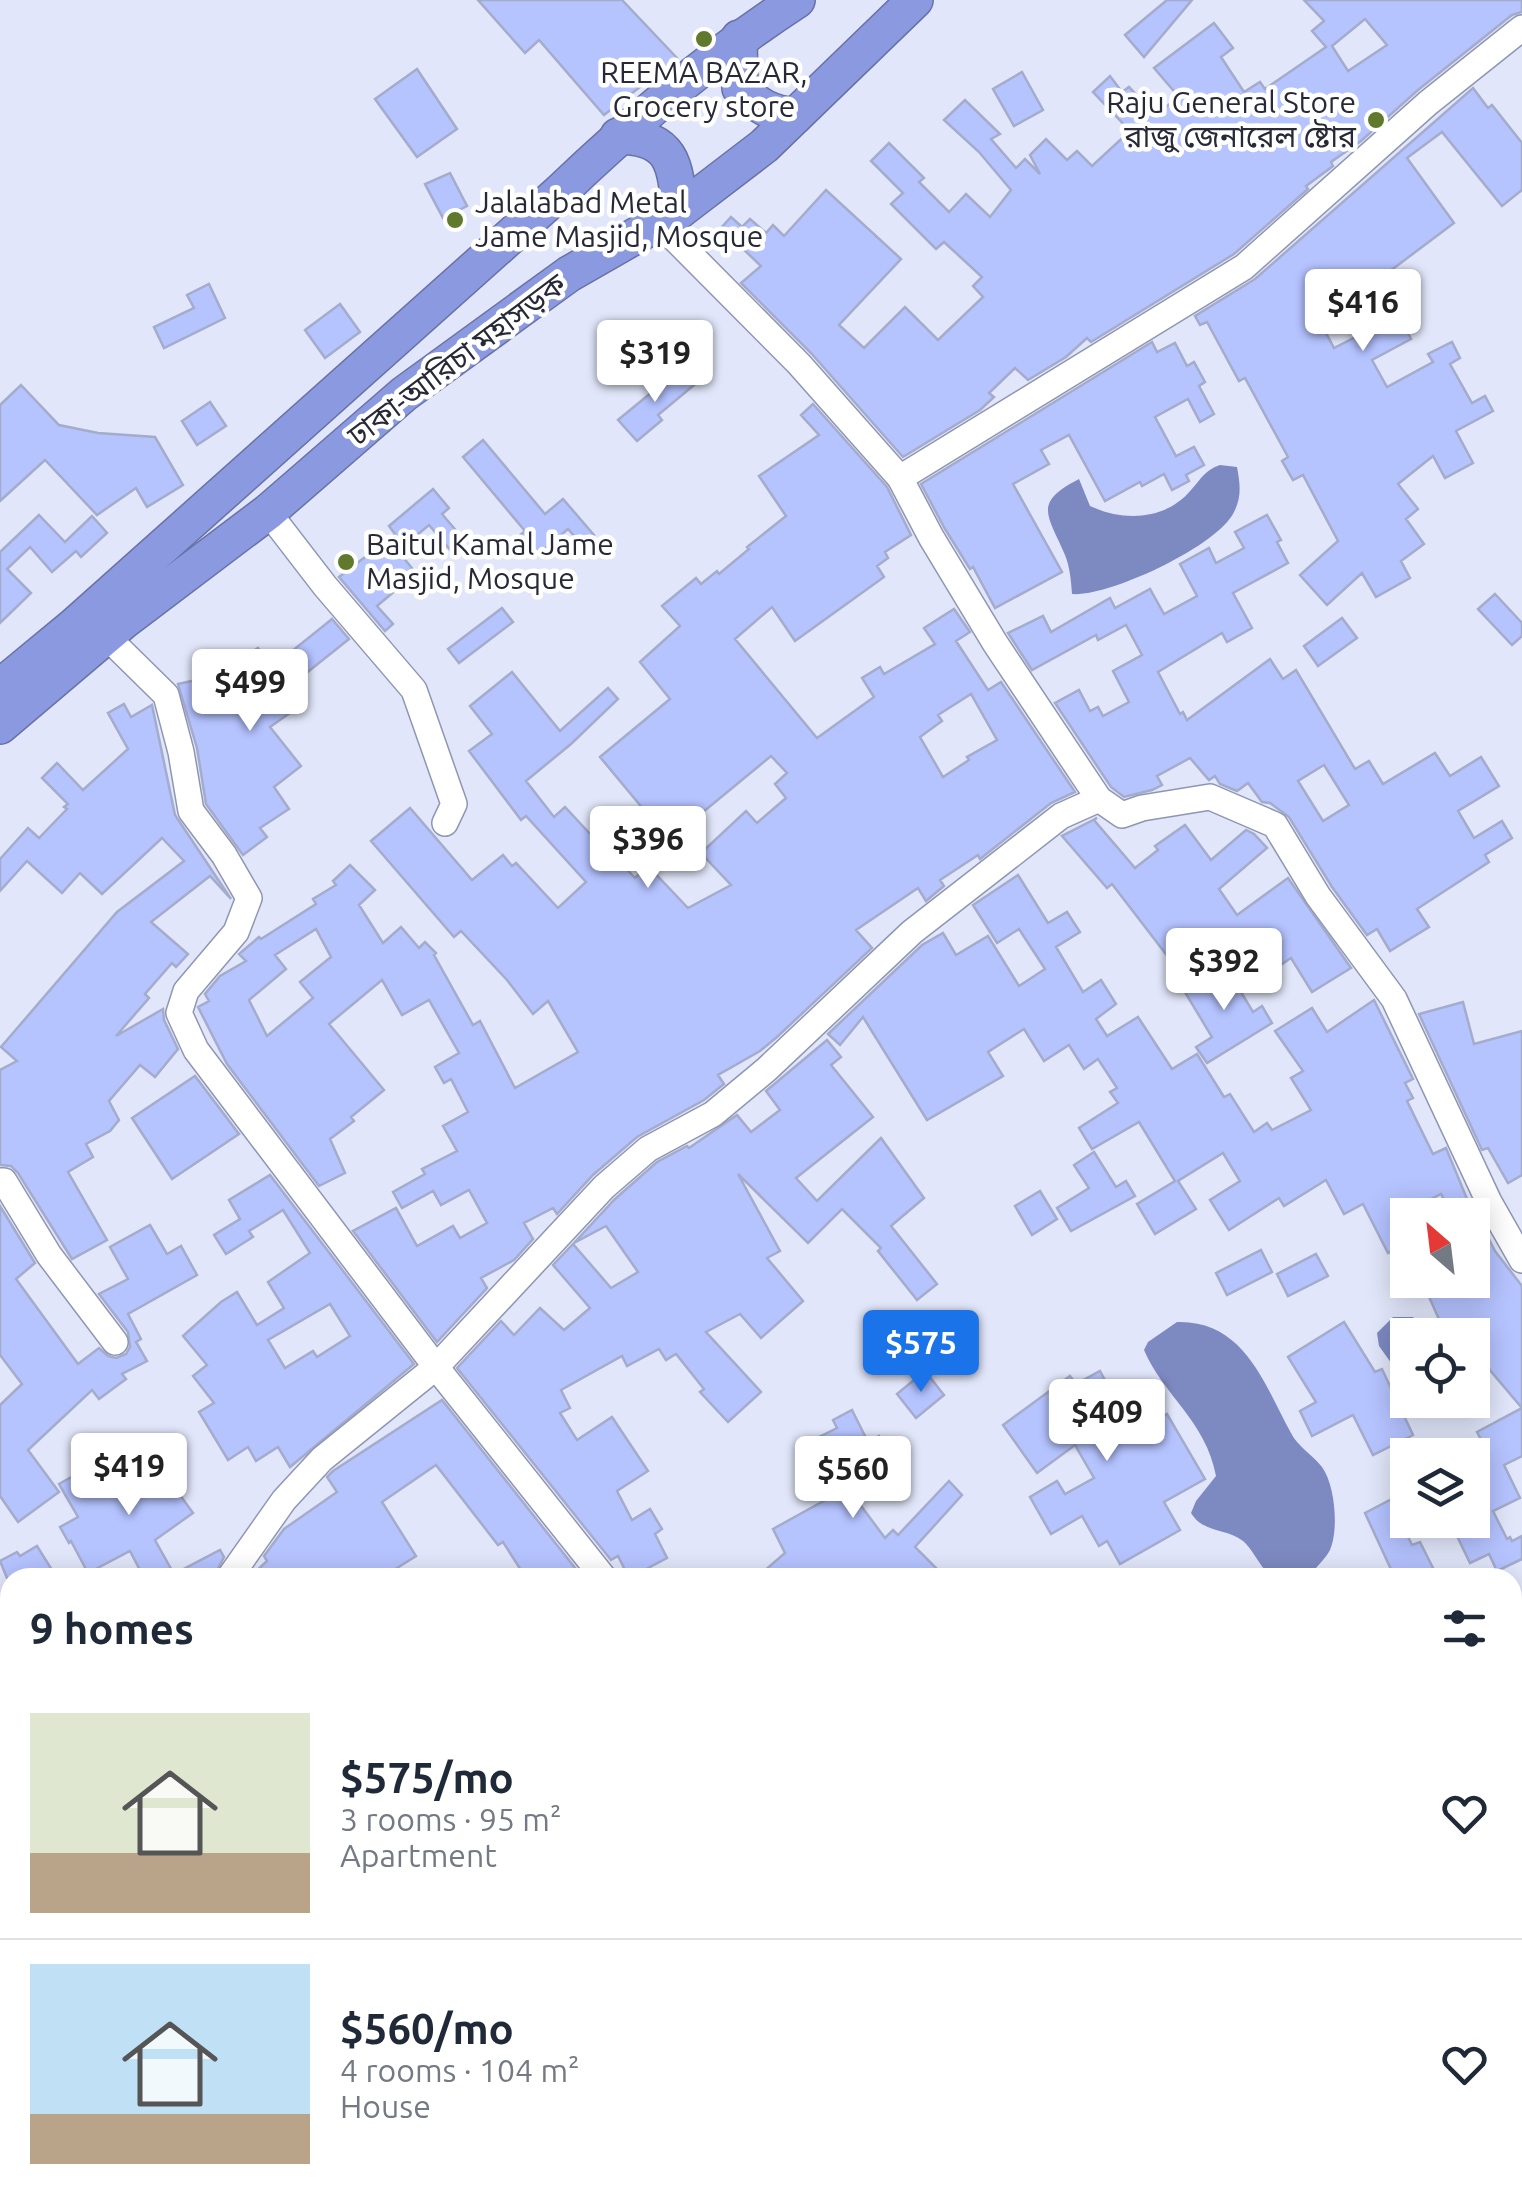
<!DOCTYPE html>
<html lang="en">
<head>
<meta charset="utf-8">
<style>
  :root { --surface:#fff; --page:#f6f6f7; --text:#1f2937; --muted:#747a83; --line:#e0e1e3; --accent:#1a73e8 }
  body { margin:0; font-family:Ubuntu,"Noto Sans Bengali",sans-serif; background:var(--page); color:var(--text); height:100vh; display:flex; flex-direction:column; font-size:38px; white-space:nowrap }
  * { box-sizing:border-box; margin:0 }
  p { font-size:32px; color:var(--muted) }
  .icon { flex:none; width:55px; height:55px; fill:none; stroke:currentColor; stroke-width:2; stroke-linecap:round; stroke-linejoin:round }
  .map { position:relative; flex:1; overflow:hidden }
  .details { position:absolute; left:0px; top:1568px; width:1522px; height:642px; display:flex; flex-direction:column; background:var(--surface); border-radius:30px 30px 0 0; box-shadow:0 5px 25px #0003 }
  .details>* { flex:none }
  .needle { width:65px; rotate:332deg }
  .buttons { position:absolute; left:1390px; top:1198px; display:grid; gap:20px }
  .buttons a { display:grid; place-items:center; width:100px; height:100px; border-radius:0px; background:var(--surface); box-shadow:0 5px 25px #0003; font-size:50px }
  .price { position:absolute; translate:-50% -85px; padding:0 22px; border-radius:10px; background:#fff; color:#222; font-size:32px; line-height:65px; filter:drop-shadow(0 2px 5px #0008) }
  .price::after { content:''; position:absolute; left:50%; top:60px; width:30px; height:22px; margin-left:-15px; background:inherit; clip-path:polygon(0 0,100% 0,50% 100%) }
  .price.current { background:var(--accent); color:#fff }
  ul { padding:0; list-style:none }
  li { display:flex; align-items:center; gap:30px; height:250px; padding:0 30px }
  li+li { border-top:2px solid var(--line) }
  li span { display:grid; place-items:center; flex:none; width:280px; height:200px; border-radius:0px; color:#555 }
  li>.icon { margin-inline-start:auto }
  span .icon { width:120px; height:120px; fill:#fffc; stroke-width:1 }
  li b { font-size:42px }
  h2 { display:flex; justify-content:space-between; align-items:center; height:120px; padding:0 30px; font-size:42px }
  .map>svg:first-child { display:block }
</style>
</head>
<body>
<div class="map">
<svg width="1522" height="2209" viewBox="0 0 1522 2209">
  <rect width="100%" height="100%" fill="#e1e6fa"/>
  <g fill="#7d89c1">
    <path d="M1220,465L1237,467C1240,483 1242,497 1234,512C1218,546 1109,597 1072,594C1071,580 1070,568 1065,555C1048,515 1032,503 1079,479L1090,506C1124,522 1166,520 1191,490C1201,479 1205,470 1220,465Z"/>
    <polygon points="1393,1317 1413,1317 1427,1335 1408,1335 1407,1385 1379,1346 1377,1333"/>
    <path d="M1177,1322C1245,1320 1265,1386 1291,1433C1297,1446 1313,1455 1322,1467C1335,1485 1339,1529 1330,1550C1326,1558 1317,1566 1311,1574L1264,1569C1257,1560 1251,1548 1243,1541C1226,1528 1203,1533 1191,1513L1196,1501L1216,1476C1206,1421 1163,1395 1144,1350L1148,1342Z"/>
  </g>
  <g fill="#b5c3ff" stroke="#a4accb" stroke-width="2.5" fill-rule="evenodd">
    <polygon points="478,0 622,0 677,58 604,115 539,40 525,53"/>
    <polygon points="1167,0 1192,0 1144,57 1125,35"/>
    <path d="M1304,0H1522V12L1512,15L1418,90L1361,141L1331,162L1333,166L1306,186L1308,189L1234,254L1091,342L1087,338L1066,357L1028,380L1015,368L989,393L994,397L980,410L903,457L811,353L741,283L761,266L721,228L731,217L742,227L750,219L766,233L773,225L784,236L826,190L901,259L839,325L864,348L905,307L938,340L983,297L973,286L982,277L944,242L936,249L891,204L903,193L871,161L889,143L924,178L919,182L949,212L966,194L990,217L1011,190L979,152L944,120L965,100L1000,134L991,139L1016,168L1025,159L1040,174L1030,155L1046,139L1067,160L1077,151L1092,166L1130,131L1093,92L1110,76L1122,92L1129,87L1155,115L1179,97L1154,68L1214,23L1233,48L1221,57L1244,92L1260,82L1265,89L1326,47L1312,31L1324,21ZM1365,19L1387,45L1348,71L1332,46Z"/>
    <polygon points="417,69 457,129 417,157 375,99"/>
    <polygon points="1022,72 1043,110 1014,126 993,89"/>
    <path d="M1473,88L1488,108L1492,105L1522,143V190L1502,206L1442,132L1407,158L1454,223L1390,271L1409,306L1397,312L1411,339L1372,360L1387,387L1433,362L1428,354L1452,342L1460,358L1450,364L1472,403L1485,396L1493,411L1456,431L1473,463L1445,478L1433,456L1398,484L1418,509L1406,519L1424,544L1401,561L1410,578L1376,597L1362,573L1327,605L1300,575L1338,541L1303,475L1293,480L1282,461L1288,457L1245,378L1239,381L1207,322L1200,325L1195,316L1255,279ZM1349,299L1367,331L1334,348L1317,316Z"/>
    <polygon points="450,173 467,206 443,218 425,184"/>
    <polygon points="209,284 225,318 164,348 154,327 194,308 187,295"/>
    <polygon points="340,304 360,332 325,358 305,330"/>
    <polygon points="1152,342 1157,352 1175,343 1187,366 1194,362 1205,382 1199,386 1214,414 1200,422 1188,399 1155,417 1176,456 1194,447 1204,465 1186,475 1189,481 1172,490 1164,474 1142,486 1140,482 1105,501 1069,435 1041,450 1049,464 1013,484 1062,572 995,608 973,567 970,569 945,529 921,484"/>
    <polygon points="680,369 694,385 658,415 662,420 637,441 618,420"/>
    <polygon points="21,385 59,425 98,433 155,437 183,485 147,507 136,488 97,515 45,460 0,501 0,405"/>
    <polygon points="210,402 226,426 197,445 182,421"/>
    <path d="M813,404L887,487L911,535L885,552L888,558L877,566L884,577L795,641L772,607L735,639L817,738L874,697L862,678L880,667L884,674L935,644L924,628L954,609L970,632L956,641L988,690L1001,682L1075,792L1051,803L980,859L978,855L940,880L944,886L926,901L918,888L856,930L872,948L777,1037L760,1051L718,1075L724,1084L704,1100L637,1137L593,1175L557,1214L553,1208L524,1223L533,1239L514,1260L481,1278L487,1288L437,1342L353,1231L396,1208L417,1246L453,1226L460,1238L487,1223L469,1190L441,1205L433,1191L402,1208L393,1192L425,1174L422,1169L457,1151L443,1126L468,1112L451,1079L444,1083L435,1067L459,1053L429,1000L402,1015L382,980L329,1024L384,1090L351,1117L354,1121L330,1139L345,1173L319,1186L227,1064L198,1007L209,1001L205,994L220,976L246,961L239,954L259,937L261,939L316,904L313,899L336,885L333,881L350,865L375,890L359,905L383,943L401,927L419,948L425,942L436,953L434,955L473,1025L480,1021L515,1088L578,1052L548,1001L533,1014L507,980L461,931L454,937L371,841L410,808L472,880L503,855L512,866L516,863L558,908L586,882L526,816L521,820L469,751L492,734L470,706L512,672L560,731L608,688L618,699L571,744L526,781L554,817L565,807L619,865L621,863L635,878L648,866L688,908L731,885L701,853L746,811L757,823L786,798L775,784L787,773L771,756L669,840L600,757L670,699L640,662L680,626L662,606L696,578L701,584L717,571L719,574L749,549L747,547L786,516L759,476L819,435L801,415ZM971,694L997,740L967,757L969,760L943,777L920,737L942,721L938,715ZM316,929L331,957L300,982L313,998L267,1036L249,1000L286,969L275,955Z"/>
    <polygon points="483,440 545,514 563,499 594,535 582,545 568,529 535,557 518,537 525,531 463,457"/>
    <polygon points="433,489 449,508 442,514 465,541 452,552 429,525 398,551 416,573 377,606 393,624 385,631 339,577 395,534 389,526"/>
    <polygon points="39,515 65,542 92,516 107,533 81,557 76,551 52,572 30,547 7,569 31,593 0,623 0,552"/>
    <path d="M1267,515L1281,540L1277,542L1288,563L1233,593L1252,628L1227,642L1222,633L1158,672L1180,714L1183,712L1187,720L1270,659L1283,679L1296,670L1355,769L1369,761L1383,784L1435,753L1450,776L1481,757L1499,786L1458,811L1474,838L1502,821L1512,838L1485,855L1489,862L1417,909L1429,927L1390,951L1377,929L1367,935L1332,887L1289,817L1270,803L1262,802L1248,783L1237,791L1220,784L1215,776L1209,780L1190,758L1157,776L1162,785L1152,790L1124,797L1111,787L1055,703L1079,690L1090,711L1098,707L1103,716L1129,702L1113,671L1142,655L1126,625L1098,640L1096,635L1032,670L1008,633L1043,616L1051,632L1110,598L1115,608L1150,589L1164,614L1197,596L1180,564L1209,548L1216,563L1244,548L1235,532ZM1324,765L1349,805L1323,821L1298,781Z"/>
    <polygon points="1495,594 1522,623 1522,636 1512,645 1478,609"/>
    <polygon points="502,608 513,622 459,663 448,649"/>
    <polygon points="1342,618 1357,638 1318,666 1304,646"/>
    <polygon points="332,619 349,639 285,690 297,708 270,727 301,766 274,787 289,809 260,828 267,837 243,855 206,804 197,748 178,684 215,676 258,648 271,668"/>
    <polygon points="124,704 131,717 152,705 175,815 231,899 210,876 151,922 188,954 176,967 172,963 145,994 149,998 116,1036 163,1009 164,1020 178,1049 155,1077 140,1065 109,1101 119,1120 110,1131 86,1144 93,1157 68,1172 107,1240 72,1259 18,1173 11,1166 0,1165 0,1070 17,1061 1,1047 117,912 184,861 162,838 102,894 80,873 62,893 27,861 0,891 0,859 28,828 39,838 67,809 64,807 68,804 42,778 57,763 83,790 128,749 108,713"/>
    <polygon points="1097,818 1094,820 1135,868 1158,850 1155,846 1185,825 1211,860 1246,830 1254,834 1267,848 1219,889 1237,915 1288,878 1351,968 1312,992 1291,958 1279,966 1267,947 1234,971 1209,936 1172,962 1112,884 1107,888 1062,836"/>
    <polygon points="1018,875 1048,923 1067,912 1080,932 1056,947 1083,992 1101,980 1116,1004 1096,1019 1107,1036 1138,1017 1172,1069 1197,1054 1224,1097 1230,1094 1254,1132 1267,1123 1272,1130 1311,1110 1291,1078 1303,1071 1275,1031 1312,1008 1327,1032 1374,1000 1413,1079 1405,1083 1413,1098 1407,1101 1433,1154 1446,1148 1472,1211 1472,1206 1495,1251 1522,1286 1522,1408 1472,1349 1472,1335 1446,1335 1426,1290 1446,1280 1472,1280 1472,1215 1452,1215 1441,1194 1400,1215 1408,1229 1408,1243 1388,1253 1363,1204 1344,1214 1326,1180 1284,1206 1279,1198 1229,1230 1210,1200 1240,1181 1223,1153 1178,1181 1196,1209 1155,1234 1137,1204 1175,1181 1139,1122 1092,1149 1079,1128 1118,1103 1110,1092 1117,1088 1098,1059 1084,1069 1069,1045 1044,1061 1024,1029 988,1052 1003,1076 927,1120 863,1017 840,1045 828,1034 922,945 943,933 956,955 988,936 1019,986 1045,969 1019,929 997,943 973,905"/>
    <polygon points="1224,964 1253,1012 1262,1006 1272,1023 1207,1063 1196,1047 1212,1037 1183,989"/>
    <polygon points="1463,1002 1474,1044 1522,1031 1522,1175 1508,1183 1488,1148 1482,1150 1419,1014"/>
    <polygon points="827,1040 841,1057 831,1065 873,1117 796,1178 817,1201 881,1138 924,1198 891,1226 937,1284 917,1300 878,1251 881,1248 842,1209 808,1243 738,1174 780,1251 767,1258 803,1301 761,1338 740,1314 706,1332 761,1392 728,1422 700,1392 704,1389 676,1354 666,1360 659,1349 627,1366 622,1356 561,1390 570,1408 560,1413 577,1440 612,1417 648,1471 617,1491 632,1520 650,1509 662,1529 655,1534 667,1558 629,1578 618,1556 611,1560 457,1368 501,1321 514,1335 540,1308 564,1330 590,1308 553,1265 573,1244 611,1288 638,1272 606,1226 574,1243 615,1199 657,1162 687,1146 689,1148 737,1115 751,1132 780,1110 766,1091"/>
    <polygon points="195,1076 239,1134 172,1179 132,1118"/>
    <polygon points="1094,1152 1116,1187 1126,1181 1135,1196 1071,1231 1057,1208 1089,1188 1074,1165"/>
    <path d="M270,1175L414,1364L290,1467L278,1447L256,1461L248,1447L228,1460L199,1412L214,1403L193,1376L207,1365L183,1336L221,1302L237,1292L257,1325L284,1308L268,1282L310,1253L283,1210L249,1231L253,1237L226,1254L214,1235L240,1219L229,1200ZM330,1304L350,1336L317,1357L313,1351L285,1368L268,1340Z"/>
    <polygon points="1040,1191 1057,1219 1032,1235 1015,1206"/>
    <polygon points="0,1206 35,1263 16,1279 78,1364 99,1348 108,1356 116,1358 126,1354 130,1347 128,1332 99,1294 128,1279 110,1247 150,1225 167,1254 181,1246 197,1275 128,1314 141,1339 136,1342 147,1361 122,1374 126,1379 99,1399 92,1390 28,1450 59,1492 18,1522 0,1496 0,1405 22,1384 0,1355"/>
    <polygon points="1261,1250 1272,1272 1227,1295 1216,1273"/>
    <polygon points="1316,1254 1328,1276 1288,1296 1277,1274"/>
    <polygon points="1344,1322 1375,1372 1382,1369 1413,1435 1373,1455 1353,1415 1312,1436 1300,1411 1316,1402 1288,1357"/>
    <polygon points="925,1371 944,1395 916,1418 897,1394"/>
    <polygon points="1100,1371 1112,1393 1121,1388 1133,1411 1138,1408 1147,1425 1167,1414 1205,1479 1164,1502 1180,1530 1120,1564 1107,1541 1099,1546 1082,1516 1051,1534 1030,1497 1057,1481 1065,1494 1094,1478 1075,1445 1037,1473 1003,1425 1070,1376 1076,1384"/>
    <polygon points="442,1400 583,1578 526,1578 503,1542 498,1545 436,1465 382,1502 416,1556 381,1578 249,1578 267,1561 264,1556 284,1529 337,1492 327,1477 333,1471"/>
    <polygon points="1522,1408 1522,1456 1504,1465 1520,1498 1493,1511 1507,1539 1510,1537 1512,1541 1522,1536 1522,1559 1497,1571 1489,1554 1470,1563 1457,1536 1480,1524 1472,1508 1472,1458 1487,1451 1477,1432"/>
    <polygon points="852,1410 868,1442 879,1436 889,1455 844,1483 885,1538 893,1530 898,1535 949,1481 962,1495 915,1547 946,1578 756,1578 785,1553 773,1529 827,1499 808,1463 827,1453 819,1437 837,1428 833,1420"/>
    <polygon points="145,1447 193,1513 155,1540 174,1574 220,1550 224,1557 213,1578 144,1578 130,1551 88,1573 71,1541 69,1543 60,1527 78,1517 59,1484 88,1468 95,1482"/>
    <polygon points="1390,1500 1412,1545 1420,1542 1438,1578 1395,1578 1365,1513"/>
    <polygon points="37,1546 57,1578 7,1578 0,1561 17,1552 20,1556"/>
  </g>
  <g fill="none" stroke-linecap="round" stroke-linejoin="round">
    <g stroke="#8f96b4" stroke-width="28">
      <g id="minor">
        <polyline points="658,222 799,364 900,478 931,537 995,643 1099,799 1122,815 1142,808 1210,797 1275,825 1318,896 1394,999 1489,1202 1522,1260"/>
        <polyline points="900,478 1244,267 1428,103 1522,28"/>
        <polyline points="268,512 325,586 414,690 454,804 445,823"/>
        <polyline points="106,636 166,695 181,752 191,811 224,855 249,898 236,932 186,991 179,1013 196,1050 436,1367 604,1578"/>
        <polyline points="0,1181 4,1181 49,1255 115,1342"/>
        <polyline points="229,1578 284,1500 322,1459 436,1367 604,1187 648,1149 713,1114 767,1069 912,932 1061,816 1099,799"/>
        <polyline points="0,1829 10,1825"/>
        <polyline points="1082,2200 1087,2209"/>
      </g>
    </g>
    <g stroke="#6872a4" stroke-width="38">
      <g id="highway">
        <path d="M739,38L740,88C757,106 770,113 795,116"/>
        <path d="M618,136C672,137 676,163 679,211"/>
        <path d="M0,687L74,626L560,192C634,121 711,56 797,0"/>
        <polyline points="0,726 125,620 268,512 404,394 569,274 679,211 764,146 915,0"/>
      </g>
    </g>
    <use href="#minor" stroke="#fff" stroke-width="25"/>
    <use href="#highway" stroke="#8b99e0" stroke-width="35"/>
  </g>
  <g fill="#61792c" stroke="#fff" stroke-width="4">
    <circle cx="704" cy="39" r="10"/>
    <circle cx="1376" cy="120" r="10"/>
    <circle cx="455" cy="220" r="10"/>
    <circle cx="346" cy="562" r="10"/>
  </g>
  <g text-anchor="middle" stroke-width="9" stroke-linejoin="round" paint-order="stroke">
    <g font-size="30" fill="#272936" stroke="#fff" text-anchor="start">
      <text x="704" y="83" text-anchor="middle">REEMA BAZAR,<tspan x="704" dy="34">Grocery store</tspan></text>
      <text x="1356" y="113" text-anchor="end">Raju General Store<tspan x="1356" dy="34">রাজু জেনারেল ষ্টোর</tspan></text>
      <text x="475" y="213">Jalalabad Metal<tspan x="475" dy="34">Jame Masjid, Mosque</tspan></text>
      <text x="366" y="555">Baitul Kamal Jame<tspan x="366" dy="34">Masjid, Mosque</tspan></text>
    </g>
    <g font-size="30" fill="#272936" stroke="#fff">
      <text transform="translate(457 360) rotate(-37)" y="10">ঢাকা-আরিচা মহাসড়ক</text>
    </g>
  </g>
</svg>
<div class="buttons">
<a><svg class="needle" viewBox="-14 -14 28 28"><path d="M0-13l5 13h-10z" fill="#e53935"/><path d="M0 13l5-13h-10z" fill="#747a83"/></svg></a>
<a><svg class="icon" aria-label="locate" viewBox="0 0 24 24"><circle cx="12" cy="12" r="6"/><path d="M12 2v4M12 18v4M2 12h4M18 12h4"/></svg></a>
<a><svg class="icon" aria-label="layers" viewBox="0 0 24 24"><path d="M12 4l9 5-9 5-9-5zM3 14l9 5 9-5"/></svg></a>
</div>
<b class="price" style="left:1363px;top:354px">$416</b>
<b class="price" style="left:655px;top:405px">$319</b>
<b class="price" style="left:250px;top:734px">$499</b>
<b class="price" style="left:648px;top:891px">$396</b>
<b class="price" style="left:1224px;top:1013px">$392</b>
<b class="price current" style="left:921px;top:1395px">$575</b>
<b class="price" style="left:1107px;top:1464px">$409</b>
<b class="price" style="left:129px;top:1518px">$419</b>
<b class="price" style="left:853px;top:1521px">$560</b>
<section class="details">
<h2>9 homes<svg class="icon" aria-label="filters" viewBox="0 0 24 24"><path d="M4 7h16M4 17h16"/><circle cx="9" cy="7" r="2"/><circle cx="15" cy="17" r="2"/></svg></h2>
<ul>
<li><span style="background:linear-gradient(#dfe7d0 70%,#b9a48a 0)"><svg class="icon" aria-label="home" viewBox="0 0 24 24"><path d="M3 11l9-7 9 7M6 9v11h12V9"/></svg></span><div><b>$575/mo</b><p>3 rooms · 95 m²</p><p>Apartment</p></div><svg class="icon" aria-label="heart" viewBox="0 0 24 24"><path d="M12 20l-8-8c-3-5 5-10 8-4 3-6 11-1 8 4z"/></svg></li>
<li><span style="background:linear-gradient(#bfe0f5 75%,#b9a48a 0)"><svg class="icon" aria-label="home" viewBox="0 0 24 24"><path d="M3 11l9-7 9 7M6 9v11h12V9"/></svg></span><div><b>$560/mo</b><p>4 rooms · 104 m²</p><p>House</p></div><svg class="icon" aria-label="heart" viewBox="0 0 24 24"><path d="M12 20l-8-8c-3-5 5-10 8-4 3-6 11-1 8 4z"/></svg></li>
</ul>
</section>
</div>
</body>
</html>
